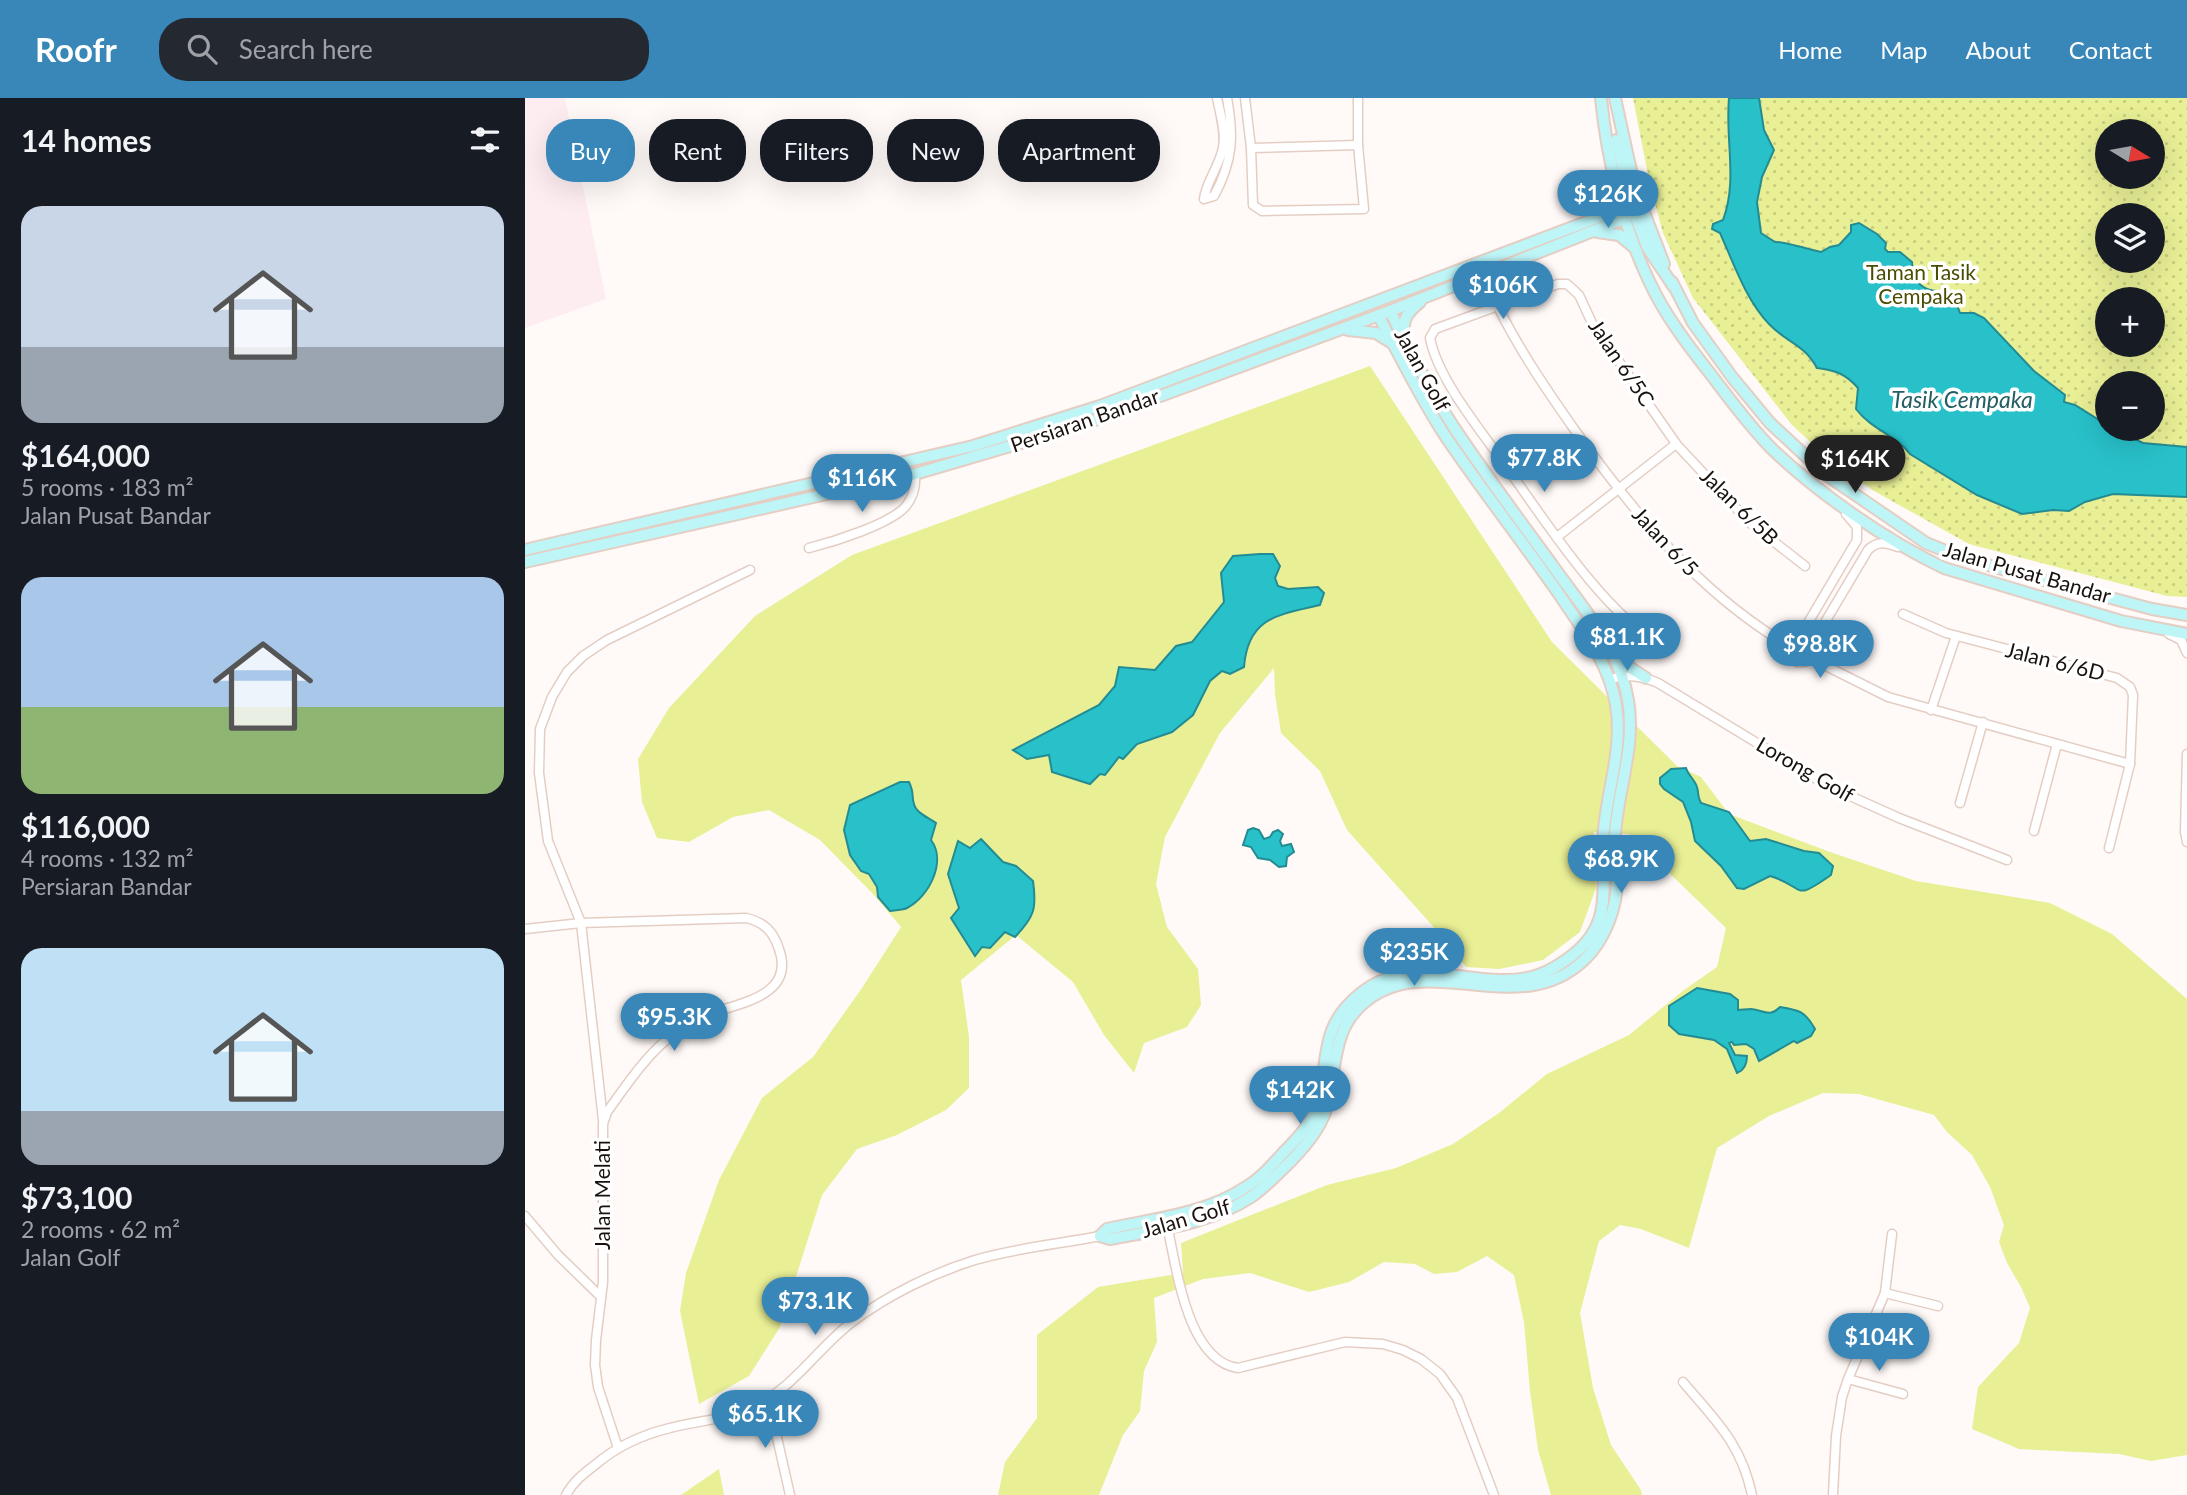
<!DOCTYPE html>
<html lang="en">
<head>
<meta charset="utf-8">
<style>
  :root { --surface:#171b24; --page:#242831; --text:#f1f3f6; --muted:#9ea1a6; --accent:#3887b8 }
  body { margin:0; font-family:Lato,sans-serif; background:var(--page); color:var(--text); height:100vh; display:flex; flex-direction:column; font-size:26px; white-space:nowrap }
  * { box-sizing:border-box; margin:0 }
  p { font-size:23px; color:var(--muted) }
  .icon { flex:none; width:38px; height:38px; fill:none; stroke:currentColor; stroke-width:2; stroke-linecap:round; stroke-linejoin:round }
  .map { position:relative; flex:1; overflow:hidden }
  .sheet { display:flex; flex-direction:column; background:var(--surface); width:525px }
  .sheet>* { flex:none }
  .top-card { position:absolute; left:21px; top:21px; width:665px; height:63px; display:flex; gap:14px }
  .needle { width:46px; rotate:101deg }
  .controls { position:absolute; left:1570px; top:21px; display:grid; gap:14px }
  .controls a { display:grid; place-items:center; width:70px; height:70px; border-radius:50%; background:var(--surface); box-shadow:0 7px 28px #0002; font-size:35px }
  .price { position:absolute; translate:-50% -60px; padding:0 16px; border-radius:24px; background:var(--accent); color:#fff; font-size:23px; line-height:46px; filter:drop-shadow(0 2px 4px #0008) }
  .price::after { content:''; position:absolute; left:50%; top:42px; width:21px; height:16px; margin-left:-10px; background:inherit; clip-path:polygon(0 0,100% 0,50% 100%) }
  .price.selected { background:#222; color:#fff }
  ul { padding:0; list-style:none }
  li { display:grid; align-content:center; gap:14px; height:371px; padding:0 21px }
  li span { display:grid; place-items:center; height:217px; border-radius:21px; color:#555 }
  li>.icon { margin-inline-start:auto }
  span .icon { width:126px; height:126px; fill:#fffc; stroke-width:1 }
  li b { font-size:30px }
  h2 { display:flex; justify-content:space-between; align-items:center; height:84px; padding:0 21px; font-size:30px }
  .pill { padding:0 24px; border-radius:28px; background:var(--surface); box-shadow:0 7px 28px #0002; font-size:24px; line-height:63px }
  .pill.selected { background:var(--accent); color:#fff }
  header { display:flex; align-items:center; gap:42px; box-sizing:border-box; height:98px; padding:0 35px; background:var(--accent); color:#fff }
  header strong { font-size:33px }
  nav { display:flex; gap:38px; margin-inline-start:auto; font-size:24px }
  .search { width:490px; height:63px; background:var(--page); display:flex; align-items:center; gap:18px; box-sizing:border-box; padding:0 24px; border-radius:28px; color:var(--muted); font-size:26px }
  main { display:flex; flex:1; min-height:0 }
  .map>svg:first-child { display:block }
</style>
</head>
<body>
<header>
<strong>Roofr</strong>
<div class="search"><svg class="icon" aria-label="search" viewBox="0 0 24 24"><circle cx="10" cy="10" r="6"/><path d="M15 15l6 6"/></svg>Search here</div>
<nav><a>Home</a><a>Map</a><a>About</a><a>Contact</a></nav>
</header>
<main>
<section class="sheet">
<h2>14 homes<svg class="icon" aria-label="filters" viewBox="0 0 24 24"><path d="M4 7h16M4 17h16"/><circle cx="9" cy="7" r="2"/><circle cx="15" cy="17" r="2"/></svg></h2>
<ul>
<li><span style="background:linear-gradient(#c9d6e8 65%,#9aa5b1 0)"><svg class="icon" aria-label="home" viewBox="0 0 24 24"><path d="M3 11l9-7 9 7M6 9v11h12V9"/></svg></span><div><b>$164,000</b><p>5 rooms · 183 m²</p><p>Jalan Pusat Bandar</p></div></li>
<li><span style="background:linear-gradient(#a9c7e8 60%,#8fb573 0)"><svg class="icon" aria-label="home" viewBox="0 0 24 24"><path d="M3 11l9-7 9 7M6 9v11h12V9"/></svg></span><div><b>$116,000</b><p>4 rooms · 132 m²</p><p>Persiaran Bandar</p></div></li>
<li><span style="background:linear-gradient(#bfe0f5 75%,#9aa5b1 0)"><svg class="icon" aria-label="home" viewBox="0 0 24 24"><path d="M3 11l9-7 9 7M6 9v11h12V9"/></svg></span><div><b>$73,100</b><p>2 rooms · 62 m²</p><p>Jalan Golf</p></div></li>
</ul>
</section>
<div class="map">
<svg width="1662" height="1397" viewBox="0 0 1662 1397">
  <defs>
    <pattern id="park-dots" width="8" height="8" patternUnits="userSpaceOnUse" patternTransform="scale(1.75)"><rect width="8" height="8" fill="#e9ef95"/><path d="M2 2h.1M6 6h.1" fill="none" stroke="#c7cc7f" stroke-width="1.8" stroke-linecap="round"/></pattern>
  </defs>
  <rect width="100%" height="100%" fill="#fffaf8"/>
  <polygon fill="#fdedf1" points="0,0 40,0 81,201 0,230"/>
  <g fill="#e9ef95">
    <polygon points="845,268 1027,544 1152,668 1176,679 1204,716 1305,754 1391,783 1525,805 1587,836 1662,901 1662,1357 1626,1363 1594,1356 1494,1351 1447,1331 1453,1289 1494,1245 1505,1210 1496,1189 1482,1165 1474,1144 1479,1127 1465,1089 1447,1057 1422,1034 1409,1017 1334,996 1298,995 1244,1018 1192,1050 1164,1150 1116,1131 1095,1127 1074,1143 1055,1215 1068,1290 1086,1347 1116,1392 1117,1397 1026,1397 1013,1352 1005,1293 999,1224 989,1177 962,1158 932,1174 909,1176 890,1166 859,1164 824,1184 784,1194 725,1175 678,1181 629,1200 632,1244 619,1273 615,1313 598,1337 574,1397 473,1397 480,1364 512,1320 512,1237 573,1189 658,1175 656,1145 802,1087 871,1070 928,1046 974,1015 1022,976 1104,937 1159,892 1192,869 1201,830 1104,736 1069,734 1071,790 1055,834 1018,862 974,871 941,869 922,844 822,732 795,673 756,635 750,596 749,570 695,635 640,739 631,786 642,829 673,871 676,907 662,929 619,945 609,975 579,937 548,884 491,837 436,882 444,939 444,990 421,1012 372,1037 332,1051 297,1097 255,1229 224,1278 174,1306 155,1213 161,1175 194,1082 237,1000 288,959 337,890 376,829 348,796 295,742 244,712 208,719 164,744 132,740 117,704 113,661 144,610 230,518 327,457"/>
    <polygon points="194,1371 199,1397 156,1397"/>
  </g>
  <path fill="url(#park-dots)" fill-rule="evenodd" d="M1108,0H1662V499L1642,498L1444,446L1349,393L1304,361L1267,327L1168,200L1138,135L1125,87ZM1582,33H1628V79H1582ZM1582,117H1628V163H1582ZM1582,201H1628V247H1582ZM1582,285H1628V331H1582Z"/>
  <g fill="#28c1ca" stroke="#238c92" stroke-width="2">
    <path d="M1204,0H1234L1239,32L1249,52L1237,79L1232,104L1236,135L1250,144C1257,143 1286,152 1296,154L1305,149L1314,147L1326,134V127L1334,125L1352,136L1361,145L1360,151L1363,154H1375L1387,164C1388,181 1393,190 1410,193C1416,195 1417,193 1422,196C1430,200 1432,207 1435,215H1449L1459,220L1509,273L1540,297L1539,304L1550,307L1582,327V331H1589L1618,345L1662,349V399L1588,396L1560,404L1544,413L1528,412L1497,416L1452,397L1385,356C1371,337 1347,332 1331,311L1333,290C1321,276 1310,272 1292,270C1278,245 1262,245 1244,226C1221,202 1209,166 1195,135L1187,131L1188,126L1198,122C1213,82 1200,42 1204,0Z"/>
    <path d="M735,456H748L755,468L750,480L753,488L763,491L793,489L799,495L795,507C753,517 723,519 719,569L705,576L697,573L685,583L668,617L647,634L612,646L598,661L594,659L580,677L575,676L565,686L527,674L524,657L502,661L488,652L574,607L590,588L594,569L630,572L651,548L667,544L699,504L696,475L708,458Z"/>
    <path d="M1161,670C1163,677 1170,682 1172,689C1174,695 1172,699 1176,705L1204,714L1225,743L1241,741L1279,753L1294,755L1308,768L1306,777C1266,805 1282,789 1245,778L1219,791L1212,790L1196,768L1170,743L1166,724L1158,704L1139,691L1135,686V680L1146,671Z"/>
    <path d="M375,684H384C390,697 386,697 389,706C391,715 404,720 411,725L406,742C422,763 404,799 382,810C378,812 370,812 365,813L353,799L352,789L344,776L336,773L325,757L319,732L325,707Z"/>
    <polygon points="728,730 734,732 739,741 745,739 748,734 753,732 758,736 755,743 757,748 766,746 769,754 762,759 761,768 754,769 745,762 733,760 726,749 718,747 723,732"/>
    <path d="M456,741L478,764L491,768L508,783C512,811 509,819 490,839L480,834L465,850L457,849L450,858L426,820L434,810L423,776L433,743L445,750Z"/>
    <path d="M1172,890L1205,896L1213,902V912C1217,912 1221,911 1226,911C1239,912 1244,920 1255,909C1274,912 1280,913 1290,931L1286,938L1272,945L1269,943L1234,963L1229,951L1221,946L1209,947L1207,944L1204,945L1210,957L1222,958C1222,966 1220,972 1212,975L1202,951L1189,942L1154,936L1144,927V908Z"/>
  </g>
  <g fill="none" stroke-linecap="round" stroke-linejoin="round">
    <g stroke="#e4cec4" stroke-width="11">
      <g id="street">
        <path d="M692,0C695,15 701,35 698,49C695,68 681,83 679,101L689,98C708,63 709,38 702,0"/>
        <polyline points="720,0 726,50 728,107 737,113 839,111 833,47 833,0"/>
        <polyline points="726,50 833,47"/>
        <path d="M973,209C995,253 1021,291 1049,331C1109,415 1174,495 1264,548"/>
        <polyline points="1032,439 1151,346"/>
        <path d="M284,450C308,444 366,426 381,408C389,398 391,388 390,376"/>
        <polyline points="1378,516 1421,535 1592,580 1605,589 1608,597 1605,666 1584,750"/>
        <polyline points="1644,536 1656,542 1662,555"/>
        <polyline points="1274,540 1332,442 1332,429 1321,416"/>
        <path d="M1287,546L1279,540L1272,541L1264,548V556L1272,564C1284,566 1290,558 1287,546L1343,452C1353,442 1361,445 1373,449"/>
        <path d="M1138,548C1080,518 1017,418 978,364C954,330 913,281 905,240L910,231L1033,186H1042L1054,197L1067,225L1152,347L1225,425L1280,468"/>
        <polyline points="1285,560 1363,599 1605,666"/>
        <path d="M1085,581C1103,576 1117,578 1133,585L1303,688L1374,720L1482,762"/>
        <polyline points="1406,612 1431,538"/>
        <polyline points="1662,656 1660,734 1662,744"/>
        <polyline points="1435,705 1458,624"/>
        <polyline points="1509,733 1532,646"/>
        <path d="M0,831L56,825L221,820C239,824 248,833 254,851C271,899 212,905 182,917C170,922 159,928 149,936C124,953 100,989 82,1014L78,1026V1184L71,1242L70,1267L73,1289L93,1350"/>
        <polyline points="78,1022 56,825 23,743 14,675 15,631 27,599 42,574 58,558 82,542 225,472"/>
        <polyline points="0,1118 33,1157 76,1199"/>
        <path d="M640,1119C651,1160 659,1262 713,1270L820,1244L858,1246L878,1252L896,1261L915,1276L932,1300L969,1397"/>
        <polyline points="1360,1195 1413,1208"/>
        <polyline points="1323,1281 1378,1296"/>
        <path d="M1158,1284C1191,1323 1216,1345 1227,1397"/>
        <polyline points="243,1300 265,1397"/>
        <path d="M41,1397C48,1384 58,1376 70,1367C92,1348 116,1337 145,1330C175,1322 203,1322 232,1307C270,1288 294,1249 327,1224C363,1197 408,1175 450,1162C491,1150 534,1146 575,1138"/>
        <polyline points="1308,1397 1311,1338 1317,1299 1323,1281 1360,1195 1367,1136"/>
      </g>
    </g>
    <g stroke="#e4cec4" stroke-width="14">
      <g id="secondary">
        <path d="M1076,0C1082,61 1098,129 1125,185C1140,217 1162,246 1184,274C1204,300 1224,328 1248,352C1293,395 1362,443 1419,470L1596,523L1662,536"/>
        <polyline points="1090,0 1110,91 1139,166"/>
        <polyline points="1091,42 1105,101 1105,115"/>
        <polyline points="1071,116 1085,100 1086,85"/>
        <polyline points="1072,134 1094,137 1110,150"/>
        <polyline points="1147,184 1168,225 1207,279 1245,325 1300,376 1401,445 1440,461 1627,511 1662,517"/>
        <polyline points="823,232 851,235 867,245"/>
        <path d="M879,237C877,221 883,214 895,204"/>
        <polyline points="0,452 448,348 575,308 1098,110 1104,111 1110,117 1122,149 1149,189"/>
        <polyline points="0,464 390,376 557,327 865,213 1101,120"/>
        <polyline points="1092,561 1121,580"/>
        <path d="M575,1138L585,1141C632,1132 685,1126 726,1099C741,1089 753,1075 766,1063C783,1045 800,1025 804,1000C811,964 809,928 841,903C904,852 994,924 1059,862C1079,843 1092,810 1092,783C1092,767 1089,751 1090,736C1093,691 1111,648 1103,602C1095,551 1057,509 1028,468C995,423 961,377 930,331C905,293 885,253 865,213"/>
        <path d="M575,1138L582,1131C627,1121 681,1116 721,1089C736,1080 748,1066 760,1053C774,1039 788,1024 793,1004C805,961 793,930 835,896C887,853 945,891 1002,880C1020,877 1035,867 1049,856C1088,825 1077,788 1078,746C1079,699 1099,654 1091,607C1084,564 1057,531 1034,496C997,443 957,392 921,339C895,300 875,258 853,217"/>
      </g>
    </g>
    <use href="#street" stroke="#fff" stroke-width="8"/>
    <use href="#secondary" stroke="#bef5f7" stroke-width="10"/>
  </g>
  <g text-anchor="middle" stroke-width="7" stroke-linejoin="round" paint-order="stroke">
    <g font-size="21" fill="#4a4c00" stroke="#fff">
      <text x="1396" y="182">Taman Tasik<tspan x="1396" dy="24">Cempaka</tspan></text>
    </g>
    <g font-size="21" fill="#18110e" stroke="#fff">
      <text transform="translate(1096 265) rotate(56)" y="7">Jalan 6/5C</text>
      <text transform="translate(897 272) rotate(61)" y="7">Jalan Golf</text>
      <text transform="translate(560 323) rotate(-19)" y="7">Persiaran Bandar</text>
      <text transform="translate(1214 409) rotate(44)" y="7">Jalan 6/5B</text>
      <text transform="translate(1140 444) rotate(47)" y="7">Jalan 6/5</text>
      <text transform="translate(1502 475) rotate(16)" y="7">Jalan Pusat Bandar</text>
      <text transform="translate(1530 564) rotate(14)" y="7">Jalan 6/6D</text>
      <text transform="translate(1280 672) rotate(30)" y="7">Lorong Golf</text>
      <text transform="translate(78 1097) rotate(-90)" y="7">Jalan Melati</text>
      <text transform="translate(661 1121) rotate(-16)" y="7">Jalan Golf</text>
    </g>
    <g font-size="23" font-style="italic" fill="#245e62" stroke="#fff">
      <text x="1437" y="310">Tasik Cempaka</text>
    </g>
  </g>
</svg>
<div class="controls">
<a><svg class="needle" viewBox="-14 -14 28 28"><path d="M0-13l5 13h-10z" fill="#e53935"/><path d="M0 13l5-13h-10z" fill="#9ea1a6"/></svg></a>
<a><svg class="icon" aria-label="layers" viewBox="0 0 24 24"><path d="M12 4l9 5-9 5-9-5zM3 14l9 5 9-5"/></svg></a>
<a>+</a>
<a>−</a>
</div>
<b class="price" style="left:1083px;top:132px">$126K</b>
<b class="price" style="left:978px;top:223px">$106K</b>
<b class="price" style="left:1019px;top:396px">$77.8K</b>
<b class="price selected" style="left:1330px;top:397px">$164K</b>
<b class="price" style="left:337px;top:416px">$116K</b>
<b class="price" style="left:1102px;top:575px">$81.1K</b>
<b class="price" style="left:1295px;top:582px">$98.8K</b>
<b class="price" style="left:1096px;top:797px">$68.9K</b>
<b class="price" style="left:889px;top:890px">$235K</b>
<b class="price" style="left:149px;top:955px">$95.3K</b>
<b class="price" style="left:775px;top:1028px">$142K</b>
<b class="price" style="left:290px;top:1239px">$73.1K</b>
<b class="price" style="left:1354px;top:1275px">$104K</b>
<b class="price" style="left:240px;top:1352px">$65.1K</b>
<div class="top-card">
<a class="pill selected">Buy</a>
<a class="pill">Rent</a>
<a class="pill">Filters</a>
<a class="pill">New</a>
<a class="pill">Apartment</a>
</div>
</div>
</main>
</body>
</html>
